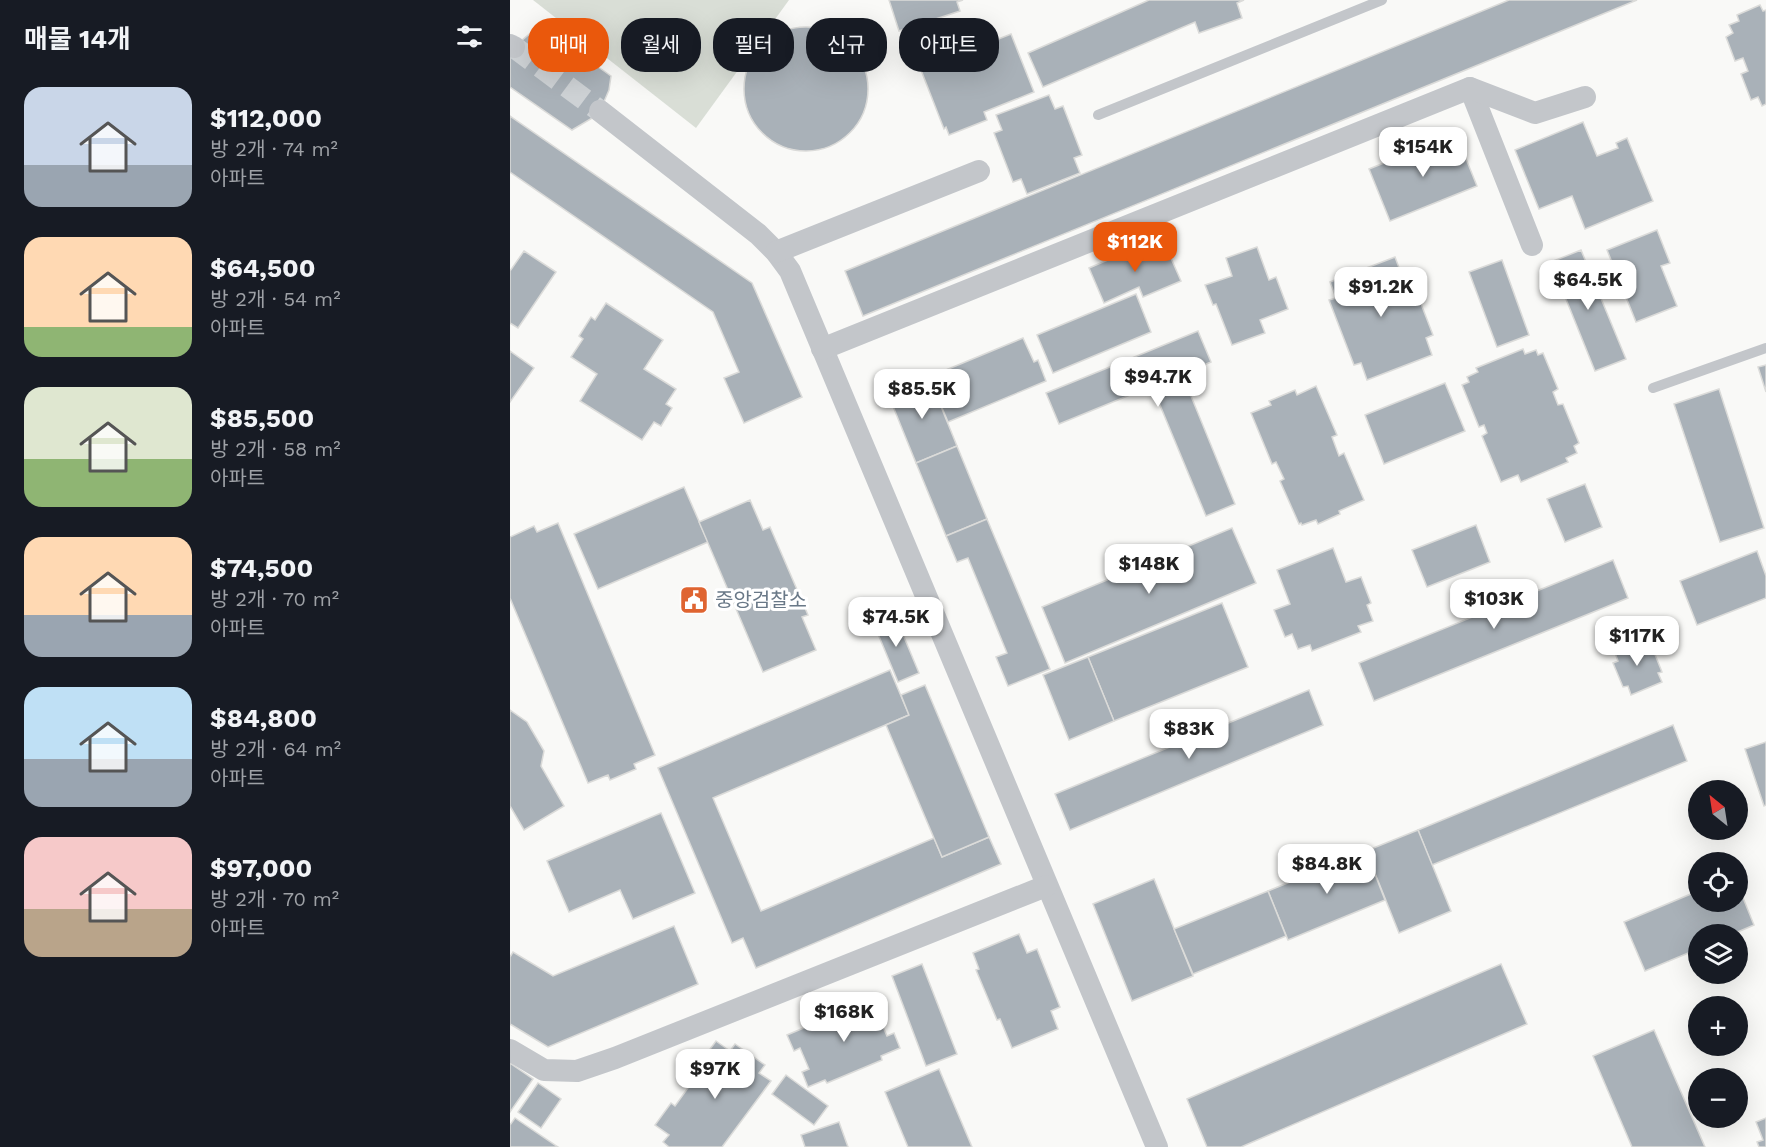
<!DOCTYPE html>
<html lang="ko">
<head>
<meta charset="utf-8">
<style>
  :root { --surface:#171b24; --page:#242831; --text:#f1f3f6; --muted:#9ea1a6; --accent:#ea580c }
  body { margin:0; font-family:"Work Sans","Noto Sans KR",sans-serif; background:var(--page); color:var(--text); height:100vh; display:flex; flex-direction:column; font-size:22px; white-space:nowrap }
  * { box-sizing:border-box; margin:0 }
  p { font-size:20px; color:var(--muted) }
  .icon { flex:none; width:33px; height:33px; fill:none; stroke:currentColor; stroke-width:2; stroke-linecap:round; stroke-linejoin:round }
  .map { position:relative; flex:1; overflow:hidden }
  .drawer { display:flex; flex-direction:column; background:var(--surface); width:510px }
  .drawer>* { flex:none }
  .hud { position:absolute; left:18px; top:18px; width:570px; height:54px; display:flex; gap:12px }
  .needle { width:39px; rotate:330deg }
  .controls { position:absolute; left:1178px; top:780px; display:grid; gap:12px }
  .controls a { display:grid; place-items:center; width:60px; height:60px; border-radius:50%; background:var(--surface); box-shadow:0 6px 24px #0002; font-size:30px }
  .price { position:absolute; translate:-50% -51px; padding:0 14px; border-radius:12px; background:#fff; color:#222; font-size:20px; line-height:39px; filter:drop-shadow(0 2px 3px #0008) }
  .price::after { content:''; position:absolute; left:50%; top:36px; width:18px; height:14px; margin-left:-9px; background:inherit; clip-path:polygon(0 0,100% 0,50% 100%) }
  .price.active { background:var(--accent); color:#fff }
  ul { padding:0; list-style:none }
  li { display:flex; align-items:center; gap:18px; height:150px; padding:0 24px }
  li span { display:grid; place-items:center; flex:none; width:168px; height:120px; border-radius:18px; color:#555 }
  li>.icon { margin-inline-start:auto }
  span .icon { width:72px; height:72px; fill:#fffc; stroke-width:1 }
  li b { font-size:26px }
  h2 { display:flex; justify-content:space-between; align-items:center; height:72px; padding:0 24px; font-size:26px }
  .chip { padding:0 21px; border-radius:24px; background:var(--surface); box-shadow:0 6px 24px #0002; font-size:21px; line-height:54px }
  .chip.active { background:var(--accent); color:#fff }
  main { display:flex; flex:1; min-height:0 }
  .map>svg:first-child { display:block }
</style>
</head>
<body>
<main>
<section class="drawer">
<h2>매물 14개<svg class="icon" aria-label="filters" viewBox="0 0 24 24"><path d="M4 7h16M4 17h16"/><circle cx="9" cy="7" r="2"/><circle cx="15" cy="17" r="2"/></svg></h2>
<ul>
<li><span style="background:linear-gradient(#c9d6e8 65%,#9aa5b1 0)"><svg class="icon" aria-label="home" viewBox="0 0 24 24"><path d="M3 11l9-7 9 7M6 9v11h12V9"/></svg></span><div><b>$112,000</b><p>방 2개 · 74 m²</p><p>아파트</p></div></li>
<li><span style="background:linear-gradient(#ffd9b3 75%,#8fb573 0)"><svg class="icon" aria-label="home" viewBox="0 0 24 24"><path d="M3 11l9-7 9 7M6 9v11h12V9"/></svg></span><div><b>$64,500</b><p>방 2개 · 54 m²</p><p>아파트</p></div></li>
<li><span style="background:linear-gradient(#dfe7d0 60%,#8fb573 0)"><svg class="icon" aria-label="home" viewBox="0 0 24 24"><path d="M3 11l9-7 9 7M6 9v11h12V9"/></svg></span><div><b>$85,500</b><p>방 2개 · 58 m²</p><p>아파트</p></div></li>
<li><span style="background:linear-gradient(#ffd9b3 65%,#9aa5b1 0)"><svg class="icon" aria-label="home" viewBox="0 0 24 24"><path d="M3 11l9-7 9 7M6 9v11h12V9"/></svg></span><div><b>$74,500</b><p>방 2개 · 70 m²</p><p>아파트</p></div></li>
<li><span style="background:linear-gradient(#bfe0f5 60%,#9aa5b1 0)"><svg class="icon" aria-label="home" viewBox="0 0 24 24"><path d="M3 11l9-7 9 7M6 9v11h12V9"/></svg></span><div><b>$84,800</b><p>방 2개 · 64 m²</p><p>아파트</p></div></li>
<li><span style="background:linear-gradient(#f6c9c9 60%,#b9a48a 0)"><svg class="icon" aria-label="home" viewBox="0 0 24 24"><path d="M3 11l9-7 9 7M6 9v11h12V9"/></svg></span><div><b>$97,000</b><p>방 2개 · 70 m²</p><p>아파트</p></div></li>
</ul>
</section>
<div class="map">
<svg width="1256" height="1147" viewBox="0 0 1256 1147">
  <rect width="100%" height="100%" fill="#f9f9f7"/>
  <polygon fill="#d9ded6" points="23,0 279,0 186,128"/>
  <g fill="#a9b1b8" stroke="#dbdbd9" stroke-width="1.5">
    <polygon points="379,0 453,0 447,2 450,11 389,31"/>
    <polygon points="639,0 734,0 727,3 732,18 689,33 685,22 533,87 518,53"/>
    <polygon points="999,0 1127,0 353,316 335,271"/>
    <polygon points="1250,5 1253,11 1256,10 1256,104 1252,106 1248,97 1241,100 1231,74 1238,71 1233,58 1225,61 1216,37 1223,33 1219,25 1229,21 1227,15"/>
    <polygon points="32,27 101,76 99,90 93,104 84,117 62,130 0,87 0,55 11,41 22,32"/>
    <circle cx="296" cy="89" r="62"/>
    <polygon points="501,34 524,92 474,112 477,120 439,135 436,127 434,129 411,70 413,69 410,62 448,47 451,54"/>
    <polygon points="539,95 545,109 553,106 572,155 564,158 570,173 517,194 511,179 503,182 484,133 492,130 486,115"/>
    <polygon points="0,116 242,283 292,397 234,423 214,378 229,372 203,312 0,172"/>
    <polygon points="1073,122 1087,156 1108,148 1106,143 1117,138 1143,201 1075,229 1062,196 1029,209 1005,150"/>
    <polygon points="946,134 967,186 880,221 859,169"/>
    <polygon points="1147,230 1160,263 1151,266 1167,306 1126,322 1097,250"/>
    <polygon points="640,242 645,254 657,249 671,281 633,297 629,287 594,303 579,268"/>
    <polygon points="747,247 759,280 766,277 778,309 750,320 755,333 722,345 706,304 703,305 695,285 722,276 716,258"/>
    <polygon points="1071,250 1116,359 1085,371 1041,262"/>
    <polygon points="14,251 46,272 8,328 0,323 0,271"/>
    <polygon points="885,257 891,273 898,270 923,335 916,338 922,355 857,380 851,363 844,365 819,300 826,298 820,282"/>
    <polygon points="992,260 1019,335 987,347 959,272"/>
    <polygon points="626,294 641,332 543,373 527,335"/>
    <polygon points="96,303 153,340 134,369 166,389 156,404 162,408 151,426 144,422 132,440 70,401 87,374 61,357 73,339 69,336 81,317 85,320"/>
    <polygon points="688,331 701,362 672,374 725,504 696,516 642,386 549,424 536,393"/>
    <polygon points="513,338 524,362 528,360 536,381 438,422 419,377"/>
    <polygon points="1013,349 1015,354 1026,350 1028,355 1033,353 1048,389 1043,392 1048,405 1053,404 1069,443 1064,446 1067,453 1056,458 1058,462 1011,482 1008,475 991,482 972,436 977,433 974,425 969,427 952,385 959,382 957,377 968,372 966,368"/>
    <polygon points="0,351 24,368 0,402"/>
    <polygon points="1256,365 1256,392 1248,367"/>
    <polygon points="419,377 447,446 406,463 378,394"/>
    <polygon points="935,383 955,431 874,464 855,415"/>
    <polygon points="806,386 827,435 822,437 829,456 834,453 854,500 829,511 830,514 808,524 806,520 792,525 791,523 789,524 770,481 774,479 766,462 762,464 741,413 761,405 759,401 785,390 787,395"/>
    <polygon points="1209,389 1254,528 1210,542 1164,404"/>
    <polygon points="447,446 477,519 436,536 406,463"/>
    <polygon points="1075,484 1092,527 1055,542 1037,499"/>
    <polygon points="174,487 198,542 88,589 64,534"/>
    <polygon points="240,500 253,530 260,527 298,615 292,617 306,650 253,672 189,522"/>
    <polygon points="477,519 540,669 498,686 486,657 497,653 458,558 447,562 436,536"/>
    <polygon points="48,523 145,755 124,764 126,769 100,780 98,775 78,783 0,598 0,537 24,526 27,532"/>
    <polygon points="966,525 980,562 917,587 902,550"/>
    <polygon points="722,528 746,583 555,663 532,607"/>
    <polygon points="823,548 836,582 851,577 861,603 857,605 863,621 848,626 851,632 802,651 800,645 788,649 782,634 775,637 764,610 780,604 767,570"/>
    <polygon points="1247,551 1256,576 1256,598 1187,625 1170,581"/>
    <polygon points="1103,560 1118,598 864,701 849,663"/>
    <polygon points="712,603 738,667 604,721 578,657"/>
    <polygon points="384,613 409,673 388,682 363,622"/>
    <polygon points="1134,638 1138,649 1142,647 1152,672 1148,673 1152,682 1121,695 1118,686 1113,687 1103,663 1108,661 1104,650"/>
    <polygon points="578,657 604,721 559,740 533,675"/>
    <polygon points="380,670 399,715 203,798 251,911 424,838 432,857 479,837 491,864 246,968 233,938 222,943 148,768"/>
    <polygon points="415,685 479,837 432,857 376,725 399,715 391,695"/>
    <polygon points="799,690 813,725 560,830 545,794"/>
    <polygon points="0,710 17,722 34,751 31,766 54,806 14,830 0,806"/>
    <polygon points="1163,725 1177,761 922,865 908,830"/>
    <polygon points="1256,742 1256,805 1254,806 1235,749"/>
    <polygon points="151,813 185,893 123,919 110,890 59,912 37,861"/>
    <polygon points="908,830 941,911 889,933 856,851"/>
    <polygon points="856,851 875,900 778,940 758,891"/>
    <polygon points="644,879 683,976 622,1001 583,904"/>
    <polygon points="1227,883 1244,925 1223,934 1188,934 1188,949 1135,971 1114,922 1188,891 1188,902 1227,902"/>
    <polygon points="758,891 776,936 683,974 664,929"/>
    <polygon points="164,926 188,984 38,1047 0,1024 0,957 3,952 43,976"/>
    <polygon points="509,934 517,953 527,949 550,1007 541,1011 548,1029 502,1048 490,1019 487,1020 466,970 469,969 463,953"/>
    <polygon points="412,964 447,1054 416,1066 382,976"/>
    <polygon points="991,964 1017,1024 731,1147 697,1147 677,1099"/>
    <polygon points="370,996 377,1011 368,1015 377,1036 384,1033 390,1048 371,1056 372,1060 317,1083 315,1080 298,1087 292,1072 299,1069 290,1048 284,1051 277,1035"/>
    <polygon points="1144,1030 1195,1147 1122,1147 1083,1056"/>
    <polygon points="206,1041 220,1051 225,1044 255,1065 249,1073 261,1081 212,1147 159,1147 153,1142 159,1135 145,1125 161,1103 165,1106 196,1063 192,1060"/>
    <polygon points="0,1063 23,1079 0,1112"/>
    <polygon points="429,1069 462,1147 398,1147 375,1092"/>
    <polygon points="276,1075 318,1106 304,1125 262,1094"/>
    <polygon points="28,1083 51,1099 31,1128 8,1112"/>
    <polygon points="5,1118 48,1147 0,1147 0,1125"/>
    <polygon points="1256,1118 1256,1147 1249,1147 1247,1142 1253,1140 1246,1122"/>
    <polygon points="329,1122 338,1147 295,1147 291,1135"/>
  </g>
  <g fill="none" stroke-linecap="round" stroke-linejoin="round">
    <polyline stroke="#ced2d5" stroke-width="22" stroke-dasharray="22 11" stroke-linecap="butt" points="4,47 90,111"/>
    <g stroke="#c3c6ca" stroke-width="10">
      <polyline points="588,115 872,0"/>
      <polyline points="1143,388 1256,348"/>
    </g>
    <g stroke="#c3c6ca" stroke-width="22">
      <polyline points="0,45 4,47"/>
      <polyline points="960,88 1022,245"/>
      <polyline points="90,111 248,234 266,252 280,271 647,1147"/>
      <polyline points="266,252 469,171"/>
      <polyline points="312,349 960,88 1025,113 1075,97"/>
      <polyline points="0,1050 34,1070 67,1071 105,1058 536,886"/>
    </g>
  </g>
  <defs>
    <g id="civic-square" transform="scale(1.5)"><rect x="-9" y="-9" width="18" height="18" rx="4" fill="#df6431" stroke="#fff"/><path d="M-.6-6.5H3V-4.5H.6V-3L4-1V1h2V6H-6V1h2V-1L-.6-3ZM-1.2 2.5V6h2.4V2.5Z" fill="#fff"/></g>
  </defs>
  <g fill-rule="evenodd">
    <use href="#civic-square" x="184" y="600"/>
  </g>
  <g text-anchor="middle" stroke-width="6" stroke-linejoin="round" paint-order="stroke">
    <g font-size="20" fill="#697887" stroke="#fff" text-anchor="start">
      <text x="205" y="607">중앙검찰소</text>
    </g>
  </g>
</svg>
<div class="controls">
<a><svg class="needle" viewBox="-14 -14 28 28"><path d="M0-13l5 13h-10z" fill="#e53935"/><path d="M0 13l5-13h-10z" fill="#9ea1a6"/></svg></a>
<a><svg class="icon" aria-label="locate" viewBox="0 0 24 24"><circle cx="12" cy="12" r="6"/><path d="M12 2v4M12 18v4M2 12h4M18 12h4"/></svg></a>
<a><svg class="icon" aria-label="layers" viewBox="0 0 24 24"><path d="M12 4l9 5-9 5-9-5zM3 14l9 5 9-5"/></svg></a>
<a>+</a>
<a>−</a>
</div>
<b class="price" style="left:913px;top:178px">$154K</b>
<b class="price active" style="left:625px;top:273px">$112K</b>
<b class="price" style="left:1078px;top:311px">$64.5K</b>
<b class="price" style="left:871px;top:318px">$91.2K</b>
<b class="price" style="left:648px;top:408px">$94.7K</b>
<b class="price" style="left:412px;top:420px">$85.5K</b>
<b class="price" style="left:639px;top:595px">$148K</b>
<b class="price" style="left:984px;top:630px">$103K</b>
<b class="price" style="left:386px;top:648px">$74.5K</b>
<b class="price" style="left:1127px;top:667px">$117K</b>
<b class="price" style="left:679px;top:760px">$83K</b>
<b class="price" style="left:817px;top:895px">$84.8K</b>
<b class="price" style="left:334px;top:1043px">$168K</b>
<b class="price" style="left:205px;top:1100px">$97K</b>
<div class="hud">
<a class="chip active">매매</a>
<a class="chip">월세</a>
<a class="chip">필터</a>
<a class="chip">신규</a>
<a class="chip">아파트</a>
</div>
</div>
</main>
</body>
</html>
